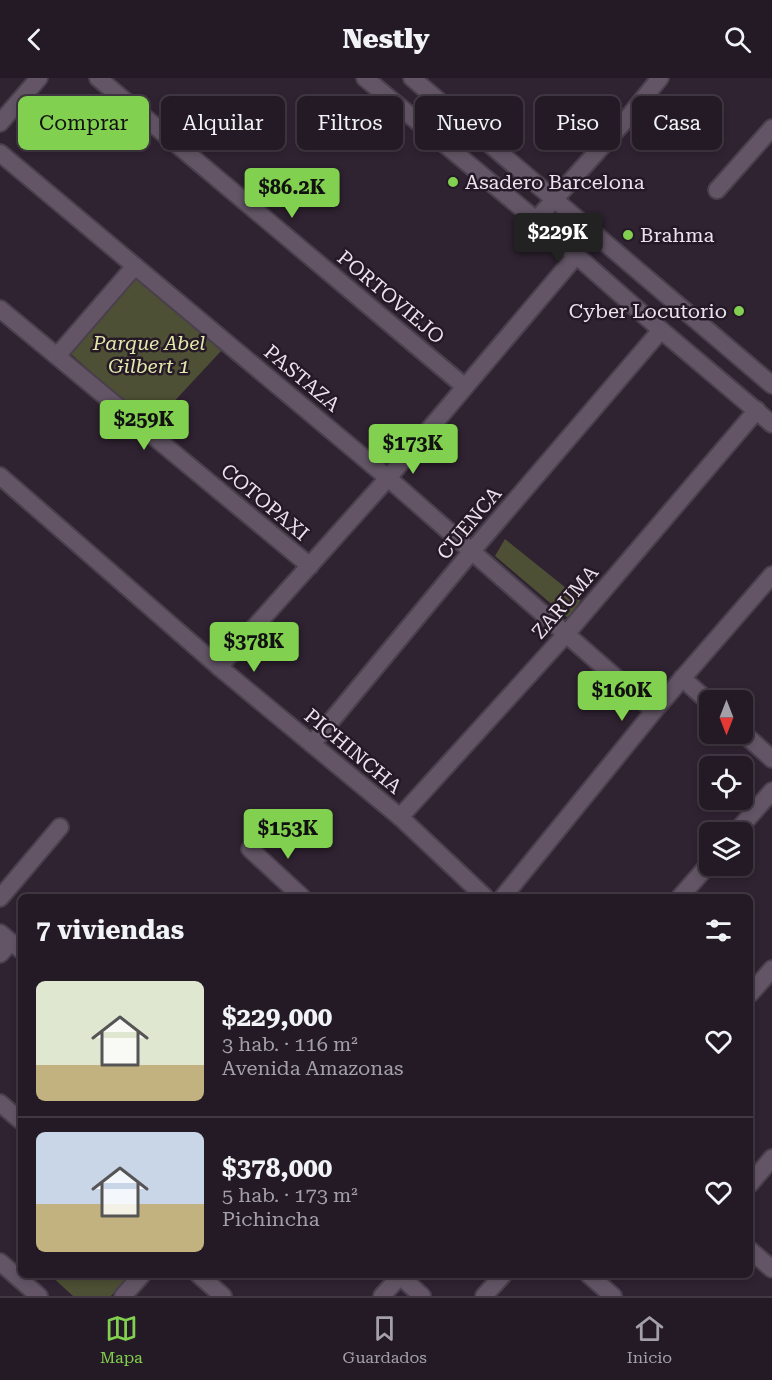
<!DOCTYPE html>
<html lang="es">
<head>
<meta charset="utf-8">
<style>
  :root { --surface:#231a25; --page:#2f2732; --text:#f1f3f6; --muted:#a3a1a7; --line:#403842; --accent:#82d04f }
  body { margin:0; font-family:"Roboto Serif",serif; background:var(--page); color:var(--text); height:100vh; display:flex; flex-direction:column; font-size:22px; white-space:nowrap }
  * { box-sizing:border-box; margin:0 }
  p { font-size:20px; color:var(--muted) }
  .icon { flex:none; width:33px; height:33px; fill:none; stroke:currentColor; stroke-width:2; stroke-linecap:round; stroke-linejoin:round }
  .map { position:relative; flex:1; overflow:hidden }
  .panel { position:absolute; left:18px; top:816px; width:735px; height:384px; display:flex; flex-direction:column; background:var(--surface); border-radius:9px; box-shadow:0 3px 9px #0003,0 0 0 2px var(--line) }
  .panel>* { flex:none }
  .guide { position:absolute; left:18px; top:18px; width:736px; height:54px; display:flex; gap:12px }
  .needle { width:39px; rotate:180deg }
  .controls { position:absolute; left:699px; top:612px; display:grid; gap:12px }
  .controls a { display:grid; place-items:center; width:54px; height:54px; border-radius:9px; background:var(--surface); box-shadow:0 3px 9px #0003,0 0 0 2px var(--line); font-size:30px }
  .price { position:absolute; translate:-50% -51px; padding:0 14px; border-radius:6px; background:var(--accent); color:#111; font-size:20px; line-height:39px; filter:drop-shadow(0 2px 3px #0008) }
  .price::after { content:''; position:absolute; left:50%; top:36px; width:18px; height:14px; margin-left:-9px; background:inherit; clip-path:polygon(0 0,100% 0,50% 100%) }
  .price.selected { background:#222; color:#fff }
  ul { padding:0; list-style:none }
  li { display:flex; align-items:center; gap:18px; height:150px; padding:0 18px }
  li+li { border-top:2px solid var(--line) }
  li span { display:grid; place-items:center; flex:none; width:168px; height:120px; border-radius:9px; color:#555 }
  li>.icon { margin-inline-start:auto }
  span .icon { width:72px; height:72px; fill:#fffc; stroke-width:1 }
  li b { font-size:26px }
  h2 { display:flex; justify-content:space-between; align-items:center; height:72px; padding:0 18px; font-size:26px }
  .tag { padding:0 21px; border-radius:9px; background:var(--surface); box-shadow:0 3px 9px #0003,0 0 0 2px var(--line); font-size:21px; line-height:54px }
  .tag.selected { background:var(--accent); color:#111 }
  header { display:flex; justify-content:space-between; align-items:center; height:78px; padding:0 18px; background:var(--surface); font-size:27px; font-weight:800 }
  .tab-bar { display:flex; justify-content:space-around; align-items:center; height:84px; border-top:2px solid var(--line); background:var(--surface); font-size:16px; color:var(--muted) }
  .tab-bar a { display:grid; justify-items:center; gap:3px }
  .tab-bar .selected { color:var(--accent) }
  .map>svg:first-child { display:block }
</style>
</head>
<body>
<header><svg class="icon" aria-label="back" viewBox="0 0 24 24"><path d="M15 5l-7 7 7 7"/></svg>Nestly<svg class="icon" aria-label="search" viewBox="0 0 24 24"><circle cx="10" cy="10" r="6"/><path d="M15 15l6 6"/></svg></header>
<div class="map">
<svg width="772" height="1218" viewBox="0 0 772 1218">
  <rect width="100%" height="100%" fill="#2f2231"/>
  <g fill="#4d5034">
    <polygon points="135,200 222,272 155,344 153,349 71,276"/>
    <polygon points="505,461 581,522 568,540 495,478"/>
    <polygon points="50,1197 130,1197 111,1218 73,1218"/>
  </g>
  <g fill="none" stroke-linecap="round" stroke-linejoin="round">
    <g stroke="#4a3f4c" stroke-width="20">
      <g id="minor">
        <polyline points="98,0 464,308"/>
        <polyline points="0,45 39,0"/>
        <polyline points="0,75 388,400 654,633"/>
        <polyline points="717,112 772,50"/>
        <polyline points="536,142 630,37 660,0"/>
        <polyline points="0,231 310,488"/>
        <polyline points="57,278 135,188"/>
        <polyline points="0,398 219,589 400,739 485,819"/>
        <polyline points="219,589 388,400 575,179"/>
        <polyline points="682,600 710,625"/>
        <polyline points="742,654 772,681"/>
        <polyline points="312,666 472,473 661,252"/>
        <polyline points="400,739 567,555 757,332"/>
        <polyline points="736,754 772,713"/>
        <polyline points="250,771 302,819"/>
        <polyline points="503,819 654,633 772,497"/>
        <polyline points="680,819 710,785"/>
        <polyline points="0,820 60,749"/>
        <polyline points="0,855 21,872"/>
        <polyline points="0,876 11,864"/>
        <polyline points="750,916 772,891"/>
        <polyline points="0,1025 21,1043"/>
        <polyline points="750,1106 772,1080"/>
        <polyline points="750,1172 772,1191"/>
        <polyline points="0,1184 39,1218"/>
        <polyline points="199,1197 223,1218"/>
        <polyline points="399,1197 422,1218"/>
        <polyline points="589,1197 613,1218"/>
        <polyline points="123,1218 142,1197"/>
        <polyline points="382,1218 400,1198"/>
        <polyline points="484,1218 503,1197"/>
      </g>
    </g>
    <g stroke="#4a3f4c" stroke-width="20">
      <g id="tertiary">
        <polyline points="365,0 536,142 661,252 772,346"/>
        <polyline points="412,0 772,307"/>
      </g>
    </g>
    <use href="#minor" stroke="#635566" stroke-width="16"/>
    <use href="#tertiary" stroke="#635566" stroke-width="16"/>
  </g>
  <g fill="#82d04f" stroke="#251927" stroke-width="2">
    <circle cx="453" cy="104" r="6"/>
    <circle cx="628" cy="157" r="6"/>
    <circle cx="739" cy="233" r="6"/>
  </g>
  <g text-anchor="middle" stroke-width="5" stroke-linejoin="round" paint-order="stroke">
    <g font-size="20" fill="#ebe2ec" stroke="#251927" text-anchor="start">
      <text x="465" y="111">Asadero Barcelona</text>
      <text x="640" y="164">Brahma</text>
      <text x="727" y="240" text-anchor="end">Cyber Locutorio</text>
    </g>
    <g font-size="20" fill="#ebe2ec" stroke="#251927">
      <text transform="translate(391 219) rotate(40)" y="7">PORTOVIEJO</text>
      <text transform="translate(302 300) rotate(40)" y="7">PASTAZA</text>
      <text transform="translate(265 424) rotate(40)" y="7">COTOPAXI</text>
      <text transform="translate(469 445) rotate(-50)" y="7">CUENCA</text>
      <text transform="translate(565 524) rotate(-49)" y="7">ZARUMA</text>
      <text transform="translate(353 673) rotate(40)" y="7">PICHINCHA</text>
    </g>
    <g font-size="20" font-style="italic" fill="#e1e7aa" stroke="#251927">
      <text x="149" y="272">Parque Abel<tspan x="149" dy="23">Gilbert 1</tspan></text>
    </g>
  </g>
</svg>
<div class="controls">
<a><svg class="needle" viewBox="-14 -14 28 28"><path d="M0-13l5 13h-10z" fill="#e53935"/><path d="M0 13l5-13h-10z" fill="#a3a1a7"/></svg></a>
<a><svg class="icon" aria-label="locate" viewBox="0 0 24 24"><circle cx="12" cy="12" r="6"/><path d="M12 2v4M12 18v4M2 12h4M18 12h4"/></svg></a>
<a><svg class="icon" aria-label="layers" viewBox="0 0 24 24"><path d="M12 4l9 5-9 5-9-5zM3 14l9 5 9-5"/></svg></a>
</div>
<b class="price" style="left:292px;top:141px">$86.2K</b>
<b class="price selected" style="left:558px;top:186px">$229K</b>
<b class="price" style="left:144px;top:373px">$259K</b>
<b class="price" style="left:413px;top:397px">$173K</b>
<b class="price" style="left:254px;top:595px">$378K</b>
<b class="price" style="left:622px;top:644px">$160K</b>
<b class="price" style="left:288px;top:782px">$153K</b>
<div class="guide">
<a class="tag selected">Comprar</a>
<a class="tag">Alquilar</a>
<a class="tag">Filtros</a>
<a class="tag">Nuevo</a>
<a class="tag">Piso</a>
<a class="tag">Casa</a>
</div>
<section class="panel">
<h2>7 viviendas<svg class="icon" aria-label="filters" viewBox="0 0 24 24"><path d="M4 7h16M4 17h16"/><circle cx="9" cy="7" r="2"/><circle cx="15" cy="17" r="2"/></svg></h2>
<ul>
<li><span style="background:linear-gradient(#dfe7d0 70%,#c2b280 0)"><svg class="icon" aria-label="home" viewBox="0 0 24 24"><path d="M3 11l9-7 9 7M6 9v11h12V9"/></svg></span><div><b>$229,000</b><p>3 hab. · 116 m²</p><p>Avenida Amazonas</p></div><svg class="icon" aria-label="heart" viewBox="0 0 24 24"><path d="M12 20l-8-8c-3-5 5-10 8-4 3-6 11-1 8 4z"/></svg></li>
<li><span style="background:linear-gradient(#c9d6e8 60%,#c2b280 0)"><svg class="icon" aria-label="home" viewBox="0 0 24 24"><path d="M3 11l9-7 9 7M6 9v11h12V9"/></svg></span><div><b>$378,000</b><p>5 hab. · 173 m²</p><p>Pichincha</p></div><svg class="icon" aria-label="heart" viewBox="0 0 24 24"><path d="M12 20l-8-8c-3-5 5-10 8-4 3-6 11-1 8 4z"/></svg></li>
</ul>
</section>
</div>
<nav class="tab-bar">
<a class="selected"><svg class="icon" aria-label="map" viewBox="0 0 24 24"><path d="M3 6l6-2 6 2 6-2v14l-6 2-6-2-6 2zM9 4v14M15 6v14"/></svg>Mapa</a>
<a><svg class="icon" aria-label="saved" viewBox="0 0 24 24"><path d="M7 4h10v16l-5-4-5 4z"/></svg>Guardados</a>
<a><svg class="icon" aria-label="home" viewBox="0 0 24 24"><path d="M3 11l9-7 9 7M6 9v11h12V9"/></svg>Inicio</a>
</nav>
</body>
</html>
